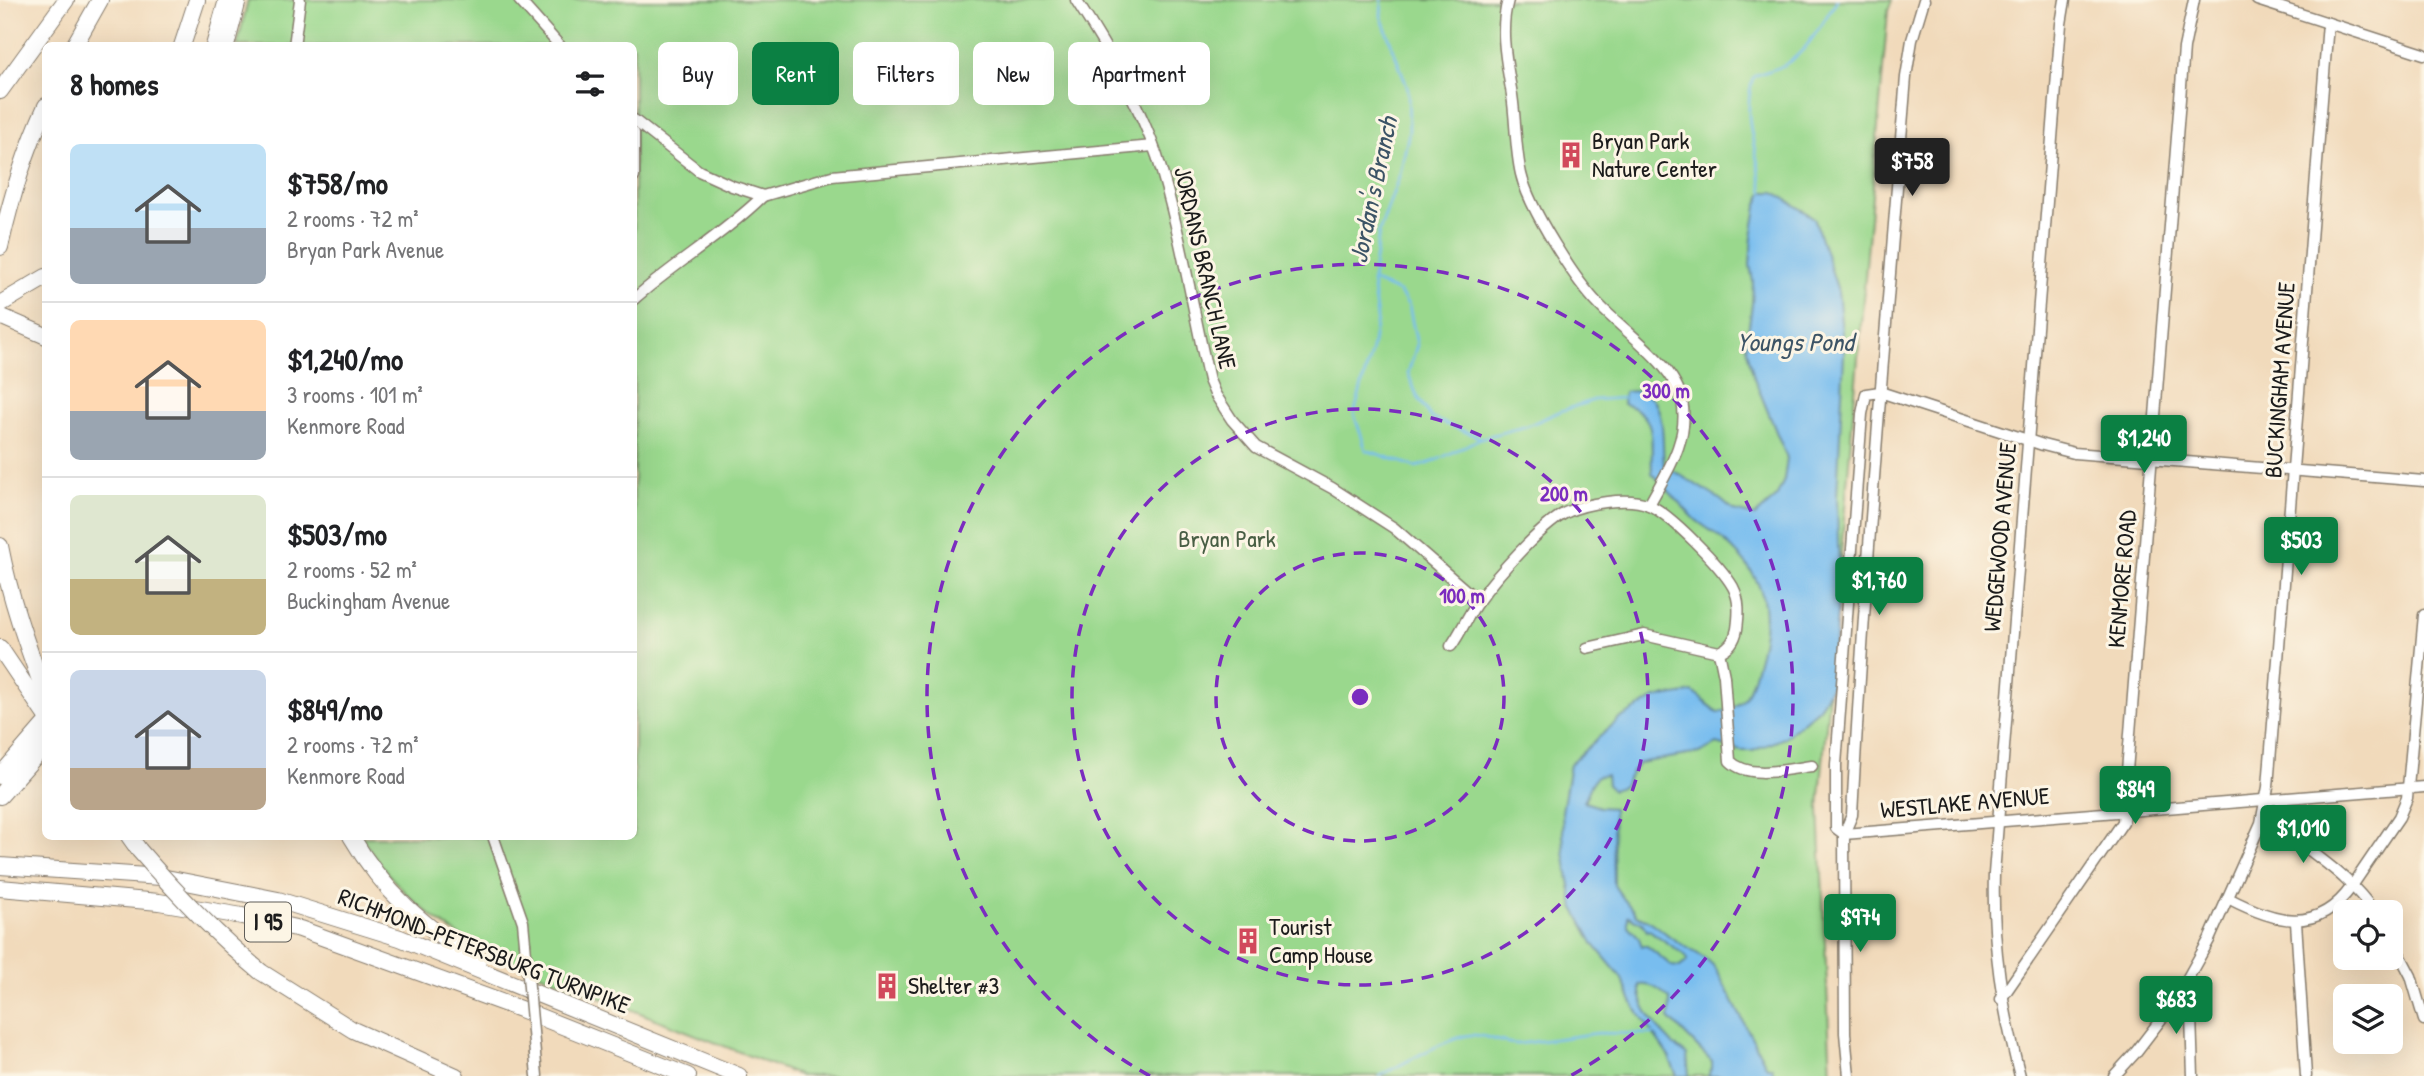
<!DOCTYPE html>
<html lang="en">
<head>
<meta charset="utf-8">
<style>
  :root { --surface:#fff; --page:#f2f2f2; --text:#202124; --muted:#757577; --line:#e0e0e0; --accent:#0b8043 }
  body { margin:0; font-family:"Patrick Hand",sans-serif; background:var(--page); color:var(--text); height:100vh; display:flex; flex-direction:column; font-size:26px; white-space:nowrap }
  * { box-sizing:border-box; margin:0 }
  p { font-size:23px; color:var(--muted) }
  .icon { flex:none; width:38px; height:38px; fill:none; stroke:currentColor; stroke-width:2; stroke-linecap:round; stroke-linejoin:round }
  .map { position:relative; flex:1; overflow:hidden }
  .details { position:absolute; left:42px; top:42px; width:595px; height:798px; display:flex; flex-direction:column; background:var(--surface); border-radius:10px; box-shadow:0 7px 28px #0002 }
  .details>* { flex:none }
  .hud { position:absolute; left:658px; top:42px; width:665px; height:63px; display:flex; gap:14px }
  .fabs { position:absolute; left:2333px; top:900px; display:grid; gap:14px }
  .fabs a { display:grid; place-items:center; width:70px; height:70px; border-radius:10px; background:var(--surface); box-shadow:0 7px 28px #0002; font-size:35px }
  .price { position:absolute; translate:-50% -60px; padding:0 16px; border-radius:7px; background:var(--accent); color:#fff; font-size:23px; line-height:46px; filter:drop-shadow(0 2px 4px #0008) }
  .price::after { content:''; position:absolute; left:50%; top:42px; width:21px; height:16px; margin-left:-10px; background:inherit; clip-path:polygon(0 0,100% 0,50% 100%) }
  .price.on { background:#222; color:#fff }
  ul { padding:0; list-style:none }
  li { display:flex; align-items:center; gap:21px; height:175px; padding:0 28px }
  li+li { border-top:2px solid var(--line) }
  li span { display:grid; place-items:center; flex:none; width:196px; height:140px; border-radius:10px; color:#555 }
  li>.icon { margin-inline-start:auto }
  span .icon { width:84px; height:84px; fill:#fffc; stroke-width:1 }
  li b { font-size:30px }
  h2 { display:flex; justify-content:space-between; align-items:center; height:84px; padding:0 28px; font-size:30px }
  .pill { padding:0 24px; border-radius:10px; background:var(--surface); box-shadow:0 7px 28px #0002; font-size:24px; line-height:63px }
  .pill.on { background:var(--accent); color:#fff }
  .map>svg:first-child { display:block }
</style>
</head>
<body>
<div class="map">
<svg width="2424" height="1076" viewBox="0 0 2424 1076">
  <rect width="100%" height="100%" fill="#fcf5e5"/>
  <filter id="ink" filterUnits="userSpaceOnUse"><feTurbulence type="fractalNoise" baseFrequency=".0143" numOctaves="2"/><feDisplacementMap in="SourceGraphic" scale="14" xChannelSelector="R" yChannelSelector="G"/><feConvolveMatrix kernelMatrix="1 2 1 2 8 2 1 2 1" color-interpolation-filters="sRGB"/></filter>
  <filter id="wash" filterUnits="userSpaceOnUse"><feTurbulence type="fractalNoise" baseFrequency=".00686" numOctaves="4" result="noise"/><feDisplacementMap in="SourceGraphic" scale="28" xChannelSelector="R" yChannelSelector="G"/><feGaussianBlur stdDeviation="1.57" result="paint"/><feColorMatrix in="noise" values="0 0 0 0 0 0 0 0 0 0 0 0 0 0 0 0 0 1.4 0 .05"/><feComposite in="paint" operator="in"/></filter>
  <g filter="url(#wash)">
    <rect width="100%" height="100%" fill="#f1dabb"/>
    <path fill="#9ad88d" stroke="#5b7a54" stroke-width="2" d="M248,0H1892L1888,11L1819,808L1831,1076H800L493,955C438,927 393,889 361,837L634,836V46H237Z"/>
    <path fill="#78bdef" stroke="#4a6c86" stroke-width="2" fill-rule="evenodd" d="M1763,192H1775L1814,218L1838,291L1844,353L1837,497L1839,585L1832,685L1819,708L1784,738L1753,751H1741L1717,744L1699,753L1639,763L1622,787L1613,790L1607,785L1606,775L1597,776L1591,785L1584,802L1600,807L1613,808L1614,885C1620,896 1629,904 1636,915C1658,923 1660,931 1678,942C1693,952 1702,954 1715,967L1767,1067H1772L1774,1076H1708L1712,1069V1062L1669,1018L1670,999C1661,991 1652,983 1640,985C1637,1008 1668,1043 1687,1055L1689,1076H1677L1669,1057L1634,1006L1621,977L1594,945L1574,908L1564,852L1562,812L1570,764L1619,719L1656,698L1693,692L1718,713C1748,704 1748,695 1756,668C1772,616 1769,580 1726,543C1717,534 1706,528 1696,520C1680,505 1667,488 1652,473C1650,443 1660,414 1623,404L1624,392C1670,384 1661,438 1664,465L1721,500L1734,511L1755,516L1776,498L1784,480L1787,458L1754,378L1746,346L1752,304L1753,282L1750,265L1752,236L1757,207ZM1628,916L1642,923L1647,931L1649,930L1686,956L1687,961L1680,967L1672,966L1647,946H1642L1638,936L1628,926Z"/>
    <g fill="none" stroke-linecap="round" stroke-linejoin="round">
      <g stroke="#78bdef" stroke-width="2.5">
        <polyline points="1382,0 1381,16 1408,89 1409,132 1400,174 1379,232 1372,281 1377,319 1372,349 1354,414 1366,450 1416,467 1433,462 1481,438 1527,426 1561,411 1594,400 1623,398"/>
        <path d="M1763,192C1758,150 1741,120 1753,77C1763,71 1774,71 1784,65C1808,52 1823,21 1837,0"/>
        <polyline points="1372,281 1399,292 1409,306 1417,345 1408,373 1417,396 1431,418 1481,438"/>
        <path d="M1380,1076C1400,1065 1449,1037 1470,1035C1487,1034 1501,1044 1518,1044L1598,1033L1653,1034"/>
      </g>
    </g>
  </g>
  <g filter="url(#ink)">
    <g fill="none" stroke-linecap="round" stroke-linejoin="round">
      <g stroke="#867b6c" stroke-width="13">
        <g id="minor">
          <polyline points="519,0 560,46"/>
          <path d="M1076,0C1106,46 1139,104 1157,156C1180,228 1192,306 1209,380L1215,394L1232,420L1256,447L1332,488L1394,528L1478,601"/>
          <path d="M1508,0C1499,31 1507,64 1512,95C1516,121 1515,148 1521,174C1529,208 1575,281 1600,306C1625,332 1675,365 1682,401C1690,440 1666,473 1649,505"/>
          <polyline points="2257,0 2424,54"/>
          <polyline points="294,46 300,0"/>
          <polyline points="634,120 699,171 732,186 763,196 832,176 1153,146"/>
          <polyline points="634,133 634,177"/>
          <path d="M634,299C675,263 724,234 763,196"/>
          <path d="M1451,646C1462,631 1468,614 1479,600C1496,576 1540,527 1565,513C1585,503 1629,496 1649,505C1670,514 1721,566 1733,587C1740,600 1739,614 1737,629C1735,640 1730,648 1719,652L1644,635L1587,648"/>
          <path d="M1719,652L1724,676L1730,761C1749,780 1787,769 1812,766"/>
          <path d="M2265,800C2276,831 2321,856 2344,878C2355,888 2366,900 2374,912"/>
          <polyline points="1844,834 1836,828 1836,765 1862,414 1866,394 1880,392 2043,445 2074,453 2424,481"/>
          <polyline points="1844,834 2424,787"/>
          <polyline points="493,836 523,922 525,943"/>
          <path d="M2228,898C2274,922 2317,936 2352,886L2399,817L2407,798L2424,615"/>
          <polyline points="2296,922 2306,1076"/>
          <polyline points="2390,936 2411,976 2424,1020"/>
          <polyline points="2181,991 2191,1015 2193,1076"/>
          <polyline points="2001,999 2123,822 2184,48 2194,0"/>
          <polyline points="535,1054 537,1076"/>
          <path d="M1849,1076L1845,1033L1844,834L1852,815C1865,569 1886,323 1906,77L1912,40L1924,0"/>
          <path d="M2020,1076C2002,1007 1992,945 1994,874L2061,24L2065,0"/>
          <polyline points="2114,1076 2136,1052 2175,1001 2209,940 2261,823 2268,787 2328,23"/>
        </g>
      </g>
      <g stroke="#867b6c" stroke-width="18">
        <g id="highway">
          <polyline points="74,46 100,0"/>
          <polyline points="182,46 197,0"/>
          <polyline points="214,46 227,0"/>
          <polyline points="226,46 238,0"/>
          <polyline points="0,91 66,0"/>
          <path d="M0,247C11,198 25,152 46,106"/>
          <polyline points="0,304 46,277"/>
          <polyline points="0,316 46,336"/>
          <path d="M0,546C10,598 27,646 46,696"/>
          <polyline points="0,648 46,716"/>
          <polyline points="0,776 46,723"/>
          <polyline points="0,796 46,744"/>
          <polyline points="129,836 139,850"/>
          <path d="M351,836C384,893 423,926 478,961"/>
          <polyline points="0,866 161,877 278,900 400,938 739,1076"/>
          <polyline points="0,888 159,902 242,916 300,929 520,1009 688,1076"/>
          <polyline points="261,972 353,1030 456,1076"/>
        </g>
      </g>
      <use href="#minor" stroke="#fff" stroke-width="10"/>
      <use href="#highway" stroke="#fff" stroke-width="16"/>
      <g stroke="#867b6c" stroke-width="13" stroke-linecap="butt">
        <polyline id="minor-bridge" points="525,943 535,1054"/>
      </g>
      <g stroke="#867b6c" stroke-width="18" stroke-linecap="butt">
        <path id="highway-bridge" d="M139,850C177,894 216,935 261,972"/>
      </g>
      <use href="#minor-bridge" stroke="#fff" stroke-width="10"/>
      <use href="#highway-bridge" stroke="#fff" stroke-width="16"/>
    </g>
  </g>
  <g fill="none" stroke="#7b2cbf" stroke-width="3.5" stroke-dasharray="12 9">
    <circle cx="1360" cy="697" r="144"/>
    <circle cx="1360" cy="697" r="288"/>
    <path d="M1150 1076A433 433 0 1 1 1570 1076"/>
  </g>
  <defs>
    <g id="building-bare" transform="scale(2.1)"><path d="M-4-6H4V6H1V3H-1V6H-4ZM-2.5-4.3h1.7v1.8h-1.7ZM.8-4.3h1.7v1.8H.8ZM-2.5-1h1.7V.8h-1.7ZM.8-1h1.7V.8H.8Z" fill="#d1495b" stroke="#fcf5e5" stroke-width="2.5" paint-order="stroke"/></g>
  </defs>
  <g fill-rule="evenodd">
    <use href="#building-bare" x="1571" y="155"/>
    <use href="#building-bare" x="1248" y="941"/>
    <use href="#building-bare" x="887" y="986"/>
  </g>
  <g text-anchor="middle" stroke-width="6" stroke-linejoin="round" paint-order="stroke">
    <rect fill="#fcf5e5" stroke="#5f5d58" stroke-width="2" x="245" y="902.5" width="46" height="39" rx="5"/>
    <g font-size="23" font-weight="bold" fill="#1c1c1c">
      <text x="268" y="930">I 95</text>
    </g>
    <g font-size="24" fill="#1c1c1c" stroke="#fcf5e5" text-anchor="start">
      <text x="1592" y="149">Bryan Park<tspan x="1592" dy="28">Nature Center</tspan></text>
      <text x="1269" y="935">Tourist<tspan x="1269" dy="28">Camp House</tspan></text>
      <text x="908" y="994">Shelter #3</text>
    </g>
    <g font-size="24" fill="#1c1c1c" stroke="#fcf5e5">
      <text transform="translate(1205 268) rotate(77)" y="8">JORDANS BRANCH LANE</text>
      <text transform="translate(2280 380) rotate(-86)" y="8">BUCKINGHAM AVENUE</text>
      <text transform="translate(2000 537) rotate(-85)" y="8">WEDGEWOOD AVENUE</text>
      <text transform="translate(2122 579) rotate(-85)" y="8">KENMORE ROAD</text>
      <text transform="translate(1965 803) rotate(-5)" y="8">WESTLAKE AVENUE</text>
      <text transform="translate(484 951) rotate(21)" y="8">RICHMOND-PETERSBURG TURNPIKE</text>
    </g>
    <g font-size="24" fill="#485e44" stroke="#fcf5e5">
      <text x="1227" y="547">Bryan Park</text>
    </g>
    <g font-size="26" font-style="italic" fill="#3c5466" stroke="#fcf5e5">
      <text transform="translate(1373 190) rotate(-78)" y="9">Jordan's Branch</text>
      <text x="1795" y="351">Youngs Pond</text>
    </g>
  </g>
  <circle cx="1360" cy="697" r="10" fill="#7b2cbf" stroke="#fcf5e5" stroke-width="3.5"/>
  <g font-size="21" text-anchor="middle" font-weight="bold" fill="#7b2cbf" stroke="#fcf5e5" stroke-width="6" stroke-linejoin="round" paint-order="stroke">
    <text x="1666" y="398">300 m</text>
    <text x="1564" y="501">200 m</text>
    <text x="1462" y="603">100 m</text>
  </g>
</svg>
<div class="fabs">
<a><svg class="icon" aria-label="locate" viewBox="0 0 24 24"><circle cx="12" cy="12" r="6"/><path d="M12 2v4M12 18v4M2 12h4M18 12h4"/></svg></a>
<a><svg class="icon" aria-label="layers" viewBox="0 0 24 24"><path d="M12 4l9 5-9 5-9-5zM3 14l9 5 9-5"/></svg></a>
</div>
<b class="price on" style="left:1912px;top:198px">$758</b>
<b class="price" style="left:2144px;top:475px">$1,240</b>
<b class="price" style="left:2301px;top:577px">$503</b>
<b class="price" style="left:1879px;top:617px">$1,760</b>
<b class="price" style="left:2135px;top:826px">$849</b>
<b class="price" style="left:2303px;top:865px">$1,010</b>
<b class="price" style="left:1860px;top:954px">$974</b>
<b class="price" style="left:2176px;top:1036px">$683</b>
<div class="hud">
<a class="pill">Buy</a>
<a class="pill on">Rent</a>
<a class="pill">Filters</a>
<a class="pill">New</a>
<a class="pill">Apartment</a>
</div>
<section class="details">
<h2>8 homes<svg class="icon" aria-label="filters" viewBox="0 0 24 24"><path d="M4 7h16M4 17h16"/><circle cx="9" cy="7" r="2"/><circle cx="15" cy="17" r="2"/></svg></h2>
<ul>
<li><span style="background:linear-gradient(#bfe0f5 60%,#9aa5b1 0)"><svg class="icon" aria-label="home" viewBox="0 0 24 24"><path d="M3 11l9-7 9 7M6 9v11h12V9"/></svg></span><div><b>$758/mo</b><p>2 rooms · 72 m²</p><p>Bryan Park Avenue</p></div></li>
<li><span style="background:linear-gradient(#ffd9b3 65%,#9aa5b1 0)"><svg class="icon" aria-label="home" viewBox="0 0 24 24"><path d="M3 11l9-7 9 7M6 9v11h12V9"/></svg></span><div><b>$1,240/mo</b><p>3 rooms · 101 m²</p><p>Kenmore Road</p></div></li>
<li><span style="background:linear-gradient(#dfe7d0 60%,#c2b280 0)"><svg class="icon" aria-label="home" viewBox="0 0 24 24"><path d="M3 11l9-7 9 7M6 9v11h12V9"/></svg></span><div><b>$503/mo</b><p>2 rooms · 52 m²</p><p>Buckingham Avenue</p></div></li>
<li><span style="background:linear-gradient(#c9d6e8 70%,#b9a48a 0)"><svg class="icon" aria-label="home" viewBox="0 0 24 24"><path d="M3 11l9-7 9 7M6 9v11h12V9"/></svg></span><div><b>$849/mo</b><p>2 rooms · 72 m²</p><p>Kenmore Road</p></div></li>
</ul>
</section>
</div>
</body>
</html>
